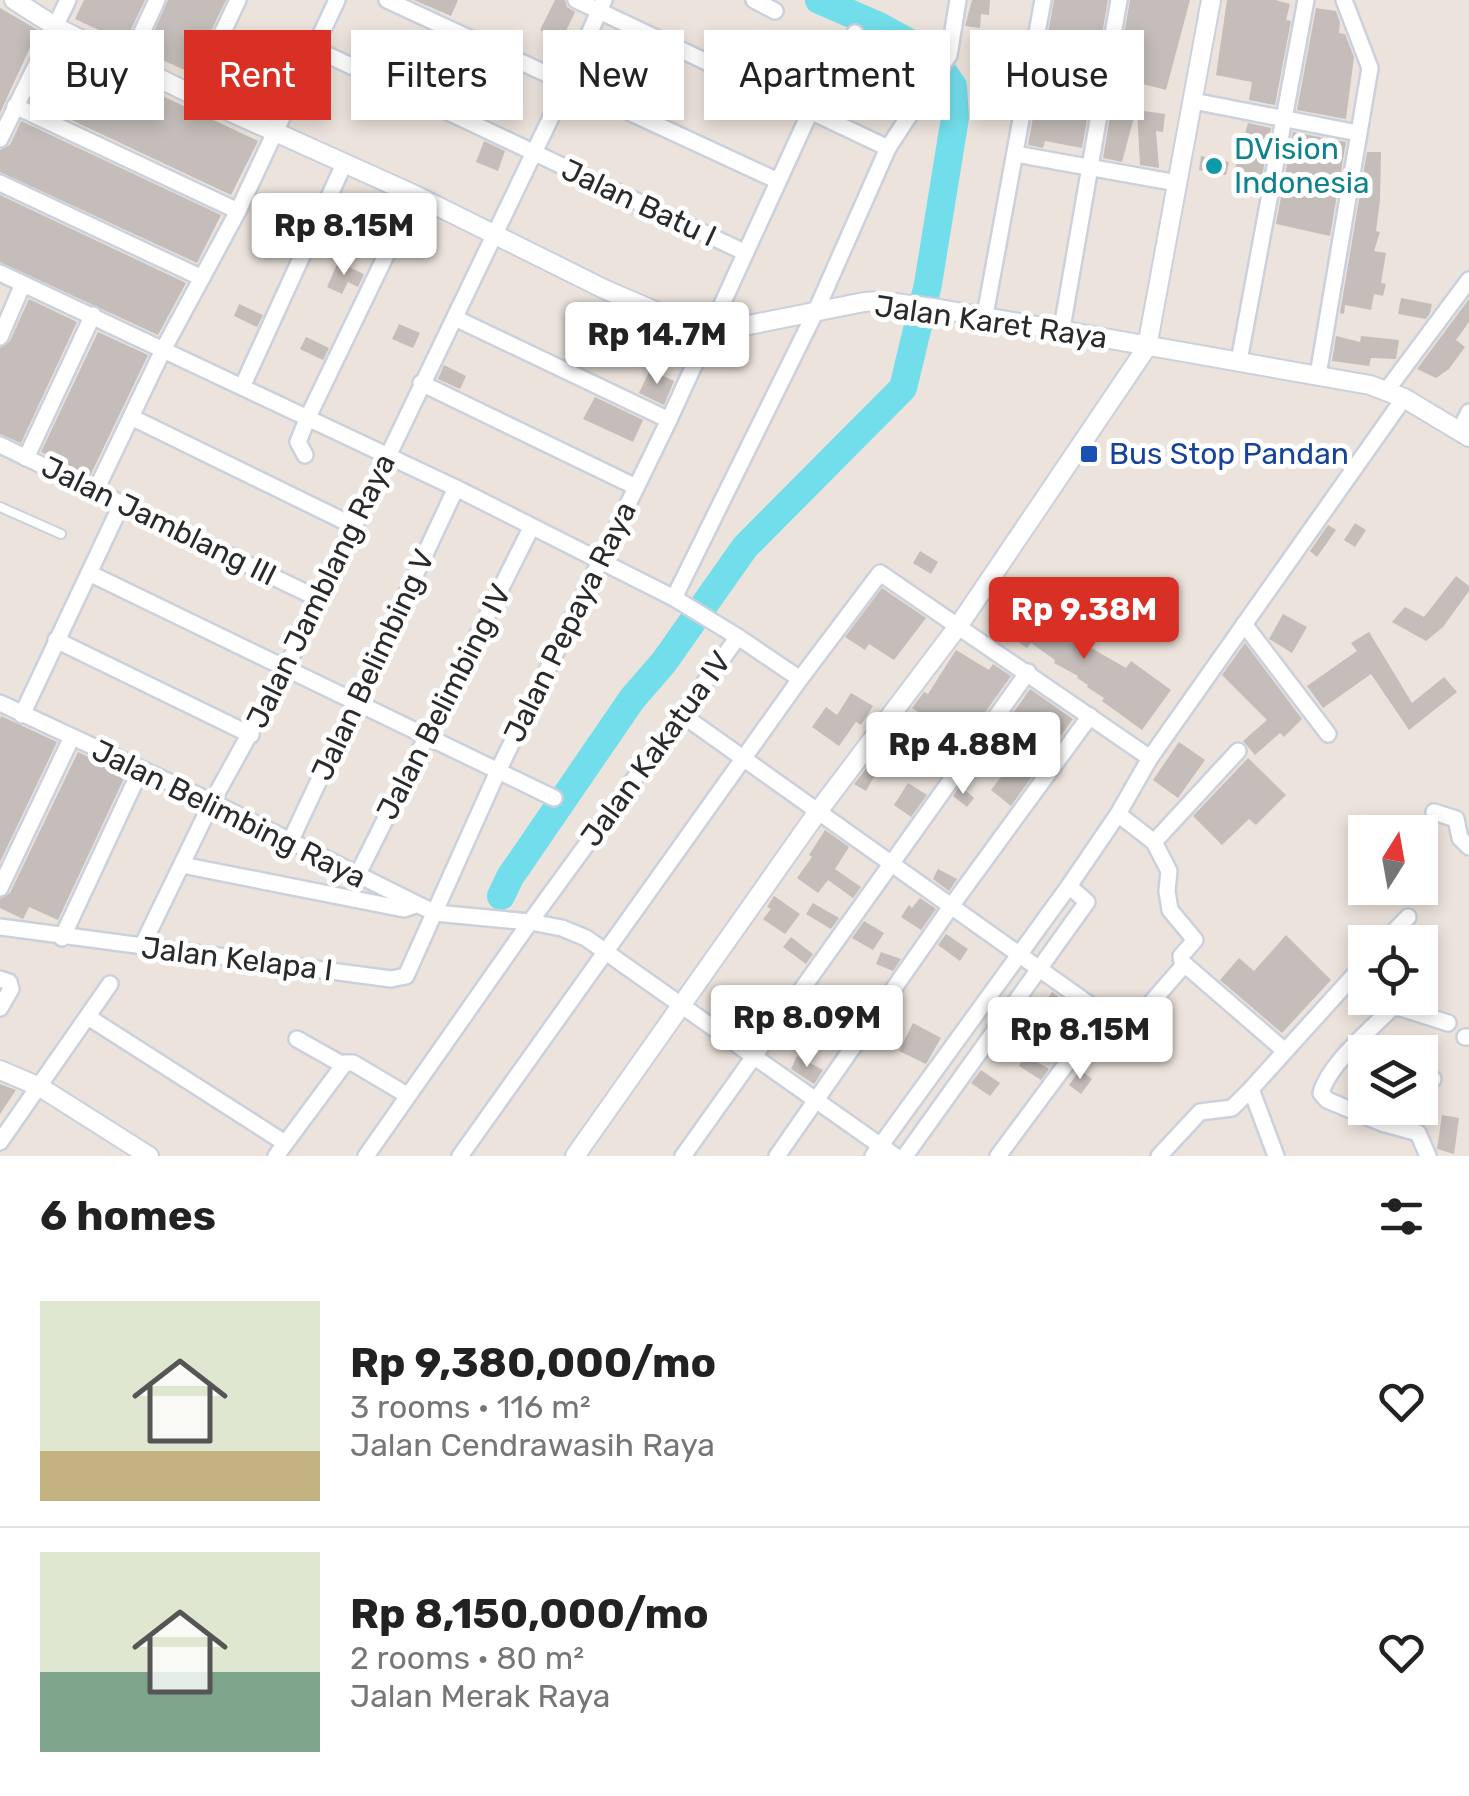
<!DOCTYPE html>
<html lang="en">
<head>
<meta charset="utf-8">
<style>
  :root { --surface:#fff; --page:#f6f6f6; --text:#222; --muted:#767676; --line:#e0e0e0; --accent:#d93025 }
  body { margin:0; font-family:Rubik,sans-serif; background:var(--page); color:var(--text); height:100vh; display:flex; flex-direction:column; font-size:38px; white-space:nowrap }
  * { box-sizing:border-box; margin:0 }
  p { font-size:32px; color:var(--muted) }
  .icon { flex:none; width:55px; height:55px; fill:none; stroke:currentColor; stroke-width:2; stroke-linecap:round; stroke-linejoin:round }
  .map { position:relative; height:1156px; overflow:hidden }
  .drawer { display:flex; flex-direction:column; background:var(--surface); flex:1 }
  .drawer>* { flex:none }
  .hud { position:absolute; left:30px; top:30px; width:1410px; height:90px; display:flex; gap:20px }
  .needle { width:65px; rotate:11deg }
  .tools { position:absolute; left:1348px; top:815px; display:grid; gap:20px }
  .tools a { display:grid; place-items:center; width:90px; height:90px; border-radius:0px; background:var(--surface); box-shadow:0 5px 15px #0003; font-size:50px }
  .price { position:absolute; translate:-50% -85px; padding:0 22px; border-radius:10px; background:#fff; color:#222; font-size:32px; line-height:65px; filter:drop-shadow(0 2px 5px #0008) }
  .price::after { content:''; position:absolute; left:50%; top:60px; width:30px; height:22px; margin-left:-15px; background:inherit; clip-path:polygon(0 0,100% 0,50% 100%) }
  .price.current { background:var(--accent); color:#fff }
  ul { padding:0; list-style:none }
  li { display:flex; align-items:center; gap:30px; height:250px; padding:0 40px }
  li+li { border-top:2px solid var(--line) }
  li span { display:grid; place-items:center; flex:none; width:280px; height:200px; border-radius:0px; color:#555 }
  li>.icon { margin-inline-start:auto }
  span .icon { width:120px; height:120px; fill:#fffc; stroke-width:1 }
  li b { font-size:42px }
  h2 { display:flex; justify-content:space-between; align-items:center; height:120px; padding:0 40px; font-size:42px }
  .pill { padding:0 35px; border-radius:0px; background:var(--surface); box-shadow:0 5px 15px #0003; font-size:35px; line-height:90px }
  .pill.current { background:var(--accent); color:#fff }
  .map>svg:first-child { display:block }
</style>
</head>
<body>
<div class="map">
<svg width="1469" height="1156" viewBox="0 0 1469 1156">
  <rect width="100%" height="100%" fill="#ece3dc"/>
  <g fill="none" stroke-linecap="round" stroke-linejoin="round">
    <polyline stroke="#72deeb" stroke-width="28" points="501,896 510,877 632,699 664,662 745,547 903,388 928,284 955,118 953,86 930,54 879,26 819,0"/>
  </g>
  <g fill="#c4bdb9">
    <polygon points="84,0 145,0 125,42 75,19"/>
    <polygon points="168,0 226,0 191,73 145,52"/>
    <polygon points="414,0 458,0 451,16"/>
    <polygon points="555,0 565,0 567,7 575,12 561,41 540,30"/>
    <polygon points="972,0 990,0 989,15 981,14 980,28 965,26"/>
    <polygon points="1054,0 1108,0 1082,148 1045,141 1043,148 1028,145"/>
    <polygon points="1130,0 1190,0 1166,90 1135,82 1130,110 1136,110 1122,162 1103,158"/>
    <polygon points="1227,0 1275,0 1290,4 1286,20 1291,21 1275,105 1249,100 1252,82 1216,75"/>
    <polygon points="0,8 38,30 0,113"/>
    <polygon points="1316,8 1336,11 1340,22 1339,33 1345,34 1354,57 1346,119 1297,110"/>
    <polygon points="58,47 258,141 231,195 31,101"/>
    <polygon points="1137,110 1165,114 1163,132 1156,131 1159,168 1140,165"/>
    <polygon points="21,121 221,215 197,263 0,172 0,150 10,145"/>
    <polygon points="1248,123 1271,128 1262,177 1234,173"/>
    <polygon points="1293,132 1346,142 1330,236 1276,224"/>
    <polygon points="484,141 505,151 498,171 476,162"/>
    <polygon points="1367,152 1381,152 1380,200 1376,231 1380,232 1374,251 1386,253 1381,283 1386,284 1383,296 1374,294 1371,310 1345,305 1344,314 1340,313"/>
    <polygon points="1201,156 1229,162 1226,175 1199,170"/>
    <polygon points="0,195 186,283 158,335 0,262"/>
    <polygon points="338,262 364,274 358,287 348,282 342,294 327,287"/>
    <polygon points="1401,298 1432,304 1430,313 1426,319 1398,314"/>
    <polygon points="29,299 77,322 21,443 0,434 0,348 10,341"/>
    <polygon points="1469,299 1469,322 1456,340 1465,347 1449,369 1436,378 1417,369"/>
    <polygon points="239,304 263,315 257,327 234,316"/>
    <polygon points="399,324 420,333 413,348 392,339"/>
    <polygon points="98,332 148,355 90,476 41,452"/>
    <polygon points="1336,336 1360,342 1361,336 1399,340 1396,359 1371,358 1369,366 1332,361"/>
    <polygon points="306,337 329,348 323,360 300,349"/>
    <polygon points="444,365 466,376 460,389 438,379"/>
    <polygon points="650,370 674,381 664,405 639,393"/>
    <polygon points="595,397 643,420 633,442 583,419"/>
    <polygon points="1355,523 1366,530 1355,547 1344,540"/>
    <polygon points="1328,525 1336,530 1317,557 1310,551"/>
    <polygon points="920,551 938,562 931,574 913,563"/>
    <polygon points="1456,576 1469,586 1469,591 1443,627 1426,641 1392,622 1405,607 1424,617"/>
    <polygon points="882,588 926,618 894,660 869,644 865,650 845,637"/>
    <polygon points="1009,591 1067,634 1126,668 1131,661 1171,690 1142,730 1102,701 1104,698 1087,687 1088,685 1077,678 1078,676 1054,663 1055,660 1031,643 1027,648 988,620"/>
    <polygon points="1283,614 1307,627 1292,653 1269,639"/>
    <polygon points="1369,632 1412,703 1444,677 1457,692 1409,730 1371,674 1323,708 1307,686 1357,651 1351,643"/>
    <polygon points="1245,643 1302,719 1284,737 1280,733 1255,755 1243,741 1267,720 1222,675"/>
    <polygon points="956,650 989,670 993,664 1011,676 950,762 941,756 943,752 920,744 916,752 897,740 918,712 912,708 924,692 928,694"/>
    <polygon points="1030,689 1073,719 1011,806 991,790 1015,759 992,743"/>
    <polygon points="851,693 873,706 861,725 856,722 839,746 812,727 826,707 837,715"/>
    <polygon points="1,716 57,742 0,862 0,719"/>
    <polygon points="1179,742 1205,760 1178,798 1153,780"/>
    <polygon points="78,752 126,774 58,920 29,907 23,919 0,908 0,899 10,893"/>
    <polygon points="1248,758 1286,795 1256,825 1249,819 1222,845 1193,816"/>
    <polygon points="869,765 878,770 866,791 854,784"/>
    <polygon points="908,783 927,795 911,817 894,805"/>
    <polygon points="960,786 974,798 967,807 953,796"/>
    <polygon points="825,830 849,847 835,869 861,887 853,898 828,880 818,893 797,878 812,857 809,855"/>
    <polygon points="938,869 957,879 949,891 933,879"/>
    <polygon points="774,896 800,914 785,934 763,919 771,909 767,907"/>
    <polygon points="920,898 936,909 921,930 901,917 909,905 912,908"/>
    <polygon points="813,903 839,918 831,929 806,914"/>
    <polygon points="864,921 884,933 873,950 852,938"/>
    <polygon points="946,934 968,949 960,961 938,945"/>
    <polygon points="1286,935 1331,980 1282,1033 1220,980 1239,958 1254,971"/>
    <polygon points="791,937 813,954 806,964 783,947"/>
    <polygon points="881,952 901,959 893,971 876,964"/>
    <polygon points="1052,992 1087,1017 1080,1027 1045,1003"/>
    <polygon points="913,1023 941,1038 926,1064 899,1051"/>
    <polygon points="1025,1055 1049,1069 1041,1080 1019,1066"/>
    <polygon points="797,1056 823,1070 814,1084 791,1069"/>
    <polygon points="981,1070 1000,1083 990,1096 971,1083"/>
    <polygon points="1080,1070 1092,1079 1081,1094 1069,1085"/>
    <polygon points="0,1084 16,1090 0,1114"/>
    <polygon points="1442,1115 1459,1118 1454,1154 1437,1149"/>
  </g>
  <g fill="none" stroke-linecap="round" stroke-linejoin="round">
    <g stroke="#cbd1dc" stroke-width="12">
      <polyline id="service" points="0,507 61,534"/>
    </g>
    <g stroke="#cbd1dc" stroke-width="20">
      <g id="minor">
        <polyline points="387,0 778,181"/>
        <polyline points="576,0 888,148"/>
        <polyline points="754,0 775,11"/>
        <polyline points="313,48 744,252"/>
        <polyline points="128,62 157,0"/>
        <polyline points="193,95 238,0"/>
        <polyline points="1193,101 1358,133"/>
        <polyline points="15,106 238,211"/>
        <polyline points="0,139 68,0"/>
        <polyline points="1015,154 1177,183"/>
        <polyline points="0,183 202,278"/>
        <polyline points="0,273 456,488 674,598 738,637"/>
        <polyline points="985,315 1043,0"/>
        <polyline points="455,318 669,420"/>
        <polyline points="1062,328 1119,0"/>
        <polyline points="0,337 23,284"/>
        <polyline points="1239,361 1306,0"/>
        <polyline points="1318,375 1370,68 1344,0"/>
        <polyline points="421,383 636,487"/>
        <polyline points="243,385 344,164"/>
        <polyline points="1387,390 1469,280"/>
        <polyline points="131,417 354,526"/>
        <polyline points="1459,432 1469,412"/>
        <polyline points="0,445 317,598"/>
        <polyline points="305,455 298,442 308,417 415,195"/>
        <polyline points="26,458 93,315"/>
        <polyline points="96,490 164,348 238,211 337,0"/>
        <polyline points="89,573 554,798"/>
        <polyline points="674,598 815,313 888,148 949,55 958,0"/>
        <polyline points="1244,624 1328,734"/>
        <polyline points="56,640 251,735"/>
        <polyline points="0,703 212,802 435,913 530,922 562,928 586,938 895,1156"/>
        <polyline points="681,714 1100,1012 1099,1020 998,1156"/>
        <polyline points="22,715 122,503"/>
        <polyline points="1434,812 1456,819 1460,838 1469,847"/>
        <polyline points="1118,814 1154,842 1238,751"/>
        <polyline points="290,842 456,488"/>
        <polyline points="1154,842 1169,871 1167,891 1170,910 1195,940 1181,956 1182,962 1285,1051"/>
        <polyline points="182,865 404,909 413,906"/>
        <polyline points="357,876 531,528"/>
        <polyline points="0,888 72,737"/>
        <polyline points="0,927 391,979 406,976 498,771 669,420 811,110 855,33"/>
        <polyline points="62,938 141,769"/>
        <polyline points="1384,942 1408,917"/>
        <polyline points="142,946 212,802 286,668 567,84 604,0"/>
        <polyline points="0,979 9,982 11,989 0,1008"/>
        <polyline points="88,1017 285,1143"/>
        <polyline points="1129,1028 1184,965"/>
        <polyline points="1465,1037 1469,1037"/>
        <polyline points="297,1039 343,1065"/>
        <polyline points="1420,1073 1433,1079"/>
        <polyline points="1251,1089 1365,963"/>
        <polyline points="0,1142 110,984"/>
        <polyline points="276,1156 345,1063 353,1063 407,1095"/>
        <polyline points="366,1156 530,922 738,637 800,679"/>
        <polyline points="460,1156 800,679 880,573 1150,758"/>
        <polyline points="683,1156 1028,672"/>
        <polyline points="777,1156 952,905 1090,716"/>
        <polyline points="873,1156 1069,886 1118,814 1150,758 1404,398"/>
        <polyline points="905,1156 1087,902 1069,886"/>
        <polyline points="1159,1156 1200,1112 1232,1108 1251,1089 1276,1156"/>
        <path d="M1428,1156L1418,1133L1382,1123L1327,1100L1321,1093C1329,1064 1370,1030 1392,1008H1401L1448,1023"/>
      </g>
    </g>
    <g stroke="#cbd1dc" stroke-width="22">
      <g id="tertiary">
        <polyline points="14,0 56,27 193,95 415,195 604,289 690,326 709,333 864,302 880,301 940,309 1370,385 1404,398 1469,437"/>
        <polyline points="0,1070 40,1087 149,1156"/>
        <polyline points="575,1156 819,810 959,625 1147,347 1211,0"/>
      </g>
    </g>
    <use href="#service" stroke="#fff" stroke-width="8"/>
    <use href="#minor" stroke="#fff" stroke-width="15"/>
    <use href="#tertiary" stroke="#fff" stroke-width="18"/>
  </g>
  <circle fill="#0f9aa8" stroke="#fff" stroke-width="4" cx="1214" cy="166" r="10"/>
  <rect fill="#1a4fb4" stroke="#fff" stroke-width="4" x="1079" y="444" width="20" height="20" rx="5"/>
  <g text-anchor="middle" stroke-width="10" stroke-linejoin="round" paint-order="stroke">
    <g font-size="30" fill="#0d838f" stroke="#fff" text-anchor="start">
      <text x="1234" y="159">DVision<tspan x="1234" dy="34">Indonesia</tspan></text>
    </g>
    <g font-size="30" fill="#2a2a2a" stroke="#fff">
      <text transform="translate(639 203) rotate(25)" y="10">Jalan Batu I</text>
      <text transform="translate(991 322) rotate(8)" y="10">Jalan Karet Raya</text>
      <text transform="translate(159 521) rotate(26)" y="10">Jalan Jamblang III</text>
      <text transform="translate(321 591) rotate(-64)" y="10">Jalan Jamblang Raya</text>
      <text transform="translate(570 622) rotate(-64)" y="10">Jalan Pepaya Raya</text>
      <text transform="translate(373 665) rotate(-65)" y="10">Jalan Belimbing V</text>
      <text transform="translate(444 702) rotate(-63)" y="10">Jalan Belimbing IV</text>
      <text transform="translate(656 749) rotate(-54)" y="10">Jalan Kakatua IV</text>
      <text transform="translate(229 814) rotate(26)" y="10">Jalan Belimbing Raya</text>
      <text transform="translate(237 959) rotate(7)" y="10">Jalan Kelapa I</text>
    </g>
    <g font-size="30" fill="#164399" stroke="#fff" text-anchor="start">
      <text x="1109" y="464">Bus Stop Pandan</text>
    </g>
  </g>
</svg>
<div class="tools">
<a><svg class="needle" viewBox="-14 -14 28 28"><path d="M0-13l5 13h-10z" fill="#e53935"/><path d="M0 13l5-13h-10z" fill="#767676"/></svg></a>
<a><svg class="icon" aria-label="locate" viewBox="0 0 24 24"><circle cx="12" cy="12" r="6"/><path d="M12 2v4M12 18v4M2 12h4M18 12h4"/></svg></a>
<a><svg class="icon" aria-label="layers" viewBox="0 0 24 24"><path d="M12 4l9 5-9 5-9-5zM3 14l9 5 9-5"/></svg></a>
</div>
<b class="price" style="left:344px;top:278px">Rp 8.15M</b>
<b class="price" style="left:657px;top:387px">Rp 14.7M</b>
<b class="price current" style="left:1084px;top:662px">Rp 9.38M</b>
<b class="price" style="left:963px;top:797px">Rp 4.88M</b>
<b class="price" style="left:807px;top:1070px">Rp 8.09M</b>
<b class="price" style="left:1080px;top:1082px">Rp 8.15M</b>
<div class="hud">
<a class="pill">Buy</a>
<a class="pill current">Rent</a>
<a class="pill">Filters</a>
<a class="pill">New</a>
<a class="pill">Apartment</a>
<a class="pill">House</a>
</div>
</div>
<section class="drawer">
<h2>6 homes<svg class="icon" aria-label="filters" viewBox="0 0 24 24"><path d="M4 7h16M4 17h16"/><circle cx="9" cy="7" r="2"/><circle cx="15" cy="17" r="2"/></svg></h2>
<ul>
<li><span style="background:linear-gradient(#dfe7d0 75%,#c2b280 0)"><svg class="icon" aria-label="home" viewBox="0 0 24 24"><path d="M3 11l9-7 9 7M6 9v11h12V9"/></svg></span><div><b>Rp 9,380,000/mo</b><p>3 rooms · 116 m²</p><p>Jalan Cendrawasih Raya</p></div><svg class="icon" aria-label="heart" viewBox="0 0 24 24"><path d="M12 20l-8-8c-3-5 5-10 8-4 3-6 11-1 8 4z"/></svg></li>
<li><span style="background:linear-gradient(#dfe7d0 60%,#7fa58c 0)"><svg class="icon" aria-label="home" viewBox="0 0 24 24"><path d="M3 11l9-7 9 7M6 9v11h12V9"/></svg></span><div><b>Rp 8,150,000/mo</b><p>2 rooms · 80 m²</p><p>Jalan Merak Raya</p></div><svg class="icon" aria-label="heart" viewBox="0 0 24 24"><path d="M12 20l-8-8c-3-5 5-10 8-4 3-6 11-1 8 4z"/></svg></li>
</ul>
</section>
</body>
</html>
